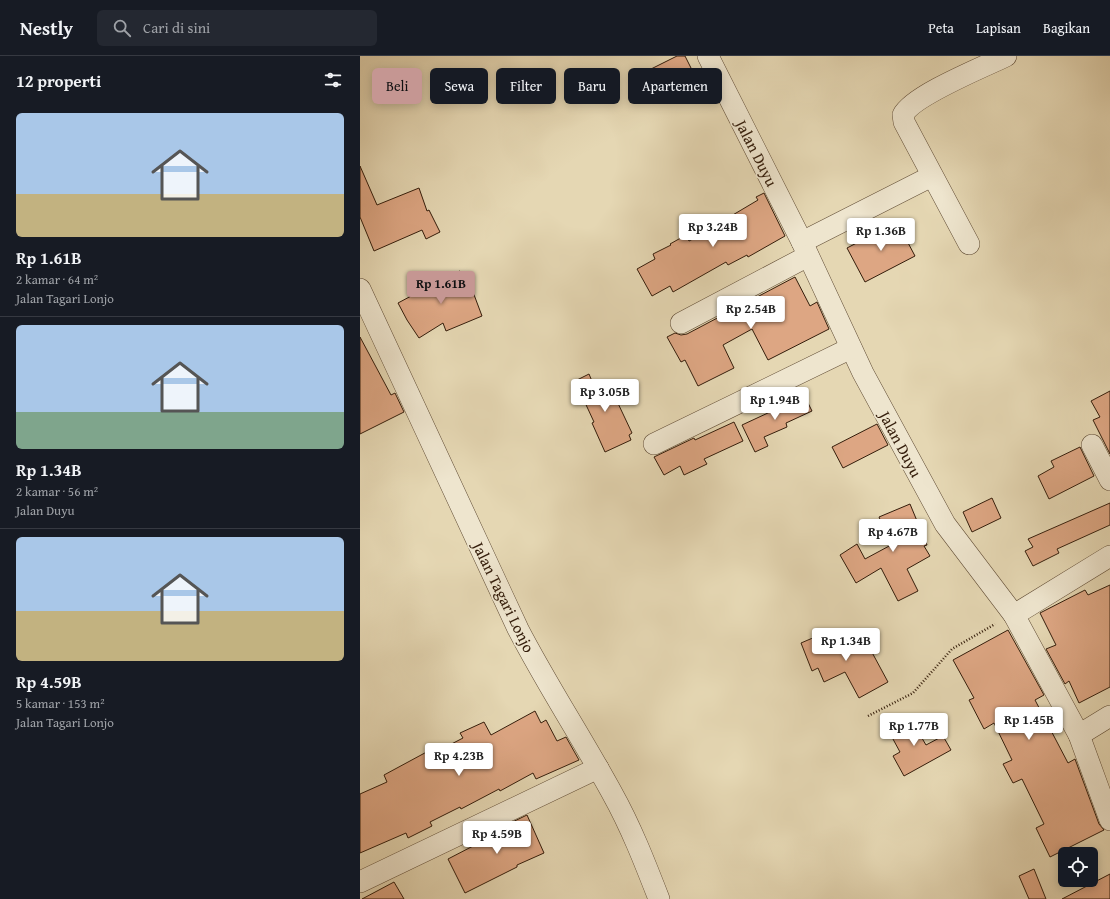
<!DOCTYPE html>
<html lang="id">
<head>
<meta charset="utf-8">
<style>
  :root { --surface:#171b24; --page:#242831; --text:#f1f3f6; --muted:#9ea1a6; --line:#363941; --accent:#c59692 }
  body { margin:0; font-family:"Gentium Book Plus",serif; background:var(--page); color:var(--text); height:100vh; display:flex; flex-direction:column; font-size:15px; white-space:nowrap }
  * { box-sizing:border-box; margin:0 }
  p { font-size:13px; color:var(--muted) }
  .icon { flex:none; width:22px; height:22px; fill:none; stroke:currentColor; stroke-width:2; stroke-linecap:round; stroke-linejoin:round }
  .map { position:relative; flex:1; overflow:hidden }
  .details { display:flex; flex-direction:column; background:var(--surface); width:360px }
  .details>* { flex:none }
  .top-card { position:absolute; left:12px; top:12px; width:380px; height:36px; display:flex; gap:8px }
  .tools { position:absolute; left:698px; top:791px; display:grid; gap:8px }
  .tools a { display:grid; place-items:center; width:40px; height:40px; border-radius:6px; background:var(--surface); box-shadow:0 2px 10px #0003; font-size:20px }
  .price { position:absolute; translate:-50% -34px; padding:0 9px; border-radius:4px; background:#fff; color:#222; font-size:13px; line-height:26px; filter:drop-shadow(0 1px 2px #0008) }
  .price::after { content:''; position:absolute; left:50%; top:24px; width:12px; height:9px; margin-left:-6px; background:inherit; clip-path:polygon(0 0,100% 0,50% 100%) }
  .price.on { background:var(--accent); color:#111 }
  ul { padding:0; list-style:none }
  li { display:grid; align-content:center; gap:8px; height:212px; padding:0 16px }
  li+li { border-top:1px solid var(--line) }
  li span { display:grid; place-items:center; height:124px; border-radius:6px; color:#555 }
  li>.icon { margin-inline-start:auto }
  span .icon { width:72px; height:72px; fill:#fffc; stroke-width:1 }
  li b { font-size:17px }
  h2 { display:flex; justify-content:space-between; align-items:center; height:48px; padding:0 16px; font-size:17px }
  .pill { padding:0 14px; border-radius:6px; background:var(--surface); box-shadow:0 2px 10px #0003; font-size:14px; line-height:36px }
  .pill.on { background:var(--accent); color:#111 }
  header { display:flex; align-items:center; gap:24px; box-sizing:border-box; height:56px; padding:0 20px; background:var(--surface); border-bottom:1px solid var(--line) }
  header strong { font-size:19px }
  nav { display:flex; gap:22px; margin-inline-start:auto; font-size:14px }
  .search { width:280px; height:36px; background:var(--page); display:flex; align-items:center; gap:10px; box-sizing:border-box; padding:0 14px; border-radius:6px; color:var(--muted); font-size:15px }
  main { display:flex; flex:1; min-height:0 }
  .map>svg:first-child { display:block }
</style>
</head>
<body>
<header>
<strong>Nestly</strong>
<div class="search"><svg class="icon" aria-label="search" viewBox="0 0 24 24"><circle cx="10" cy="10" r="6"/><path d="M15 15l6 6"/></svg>Cari di sini</div>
<nav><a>Peta</a><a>Lapisan</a><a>Bagikan</a></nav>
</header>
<main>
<section class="details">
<h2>12 properti<svg class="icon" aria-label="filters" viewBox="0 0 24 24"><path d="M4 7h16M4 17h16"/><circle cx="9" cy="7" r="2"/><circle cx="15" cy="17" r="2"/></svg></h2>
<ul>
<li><span style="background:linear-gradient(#a9c7e8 65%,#c2b280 0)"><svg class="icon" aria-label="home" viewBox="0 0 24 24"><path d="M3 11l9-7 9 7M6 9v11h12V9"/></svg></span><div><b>Rp 1.61B</b><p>2 kamar · 64 m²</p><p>Jalan Tagari Lonjo</p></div></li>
<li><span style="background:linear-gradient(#a9c7e8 70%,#7fa58c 0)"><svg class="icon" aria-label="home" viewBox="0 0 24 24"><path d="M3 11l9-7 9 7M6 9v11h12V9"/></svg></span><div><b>Rp 1.34B</b><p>2 kamar · 56 m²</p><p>Jalan Duyu</p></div></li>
<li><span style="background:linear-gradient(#a9c7e8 60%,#c2b280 0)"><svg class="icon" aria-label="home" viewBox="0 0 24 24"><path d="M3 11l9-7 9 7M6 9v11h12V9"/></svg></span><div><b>Rp 4.59B</b><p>5 kamar · 153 m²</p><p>Jalan Tagari Lonjo</p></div></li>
</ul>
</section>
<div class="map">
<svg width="750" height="843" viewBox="0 0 750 843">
  <rect width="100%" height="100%" fill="#e5d7b3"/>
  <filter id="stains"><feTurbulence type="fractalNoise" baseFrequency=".005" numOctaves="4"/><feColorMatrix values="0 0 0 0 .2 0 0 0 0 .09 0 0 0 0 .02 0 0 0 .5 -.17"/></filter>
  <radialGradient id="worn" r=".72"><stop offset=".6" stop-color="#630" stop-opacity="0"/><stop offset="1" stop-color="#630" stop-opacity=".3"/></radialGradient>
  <g fill="#dda683" stroke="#341d0b">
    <polygon points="317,0 325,0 339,28 302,46 287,15"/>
    <polygon points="0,110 17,149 59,132 67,155 69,154 80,176 66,183 62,174 14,195 0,161"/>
    <polygon points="404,137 425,180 388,201 387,199 368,209 366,206 313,236 310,230 292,240 277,213 295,203 293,198 311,189 310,188 326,179 329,185 367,165 366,163 398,144 396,141"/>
    <polygon points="537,166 555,200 505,226 487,192"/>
    <polygon points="100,215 110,237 113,236 122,260 86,275 83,267 59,282 47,264 38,247 68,231 67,228"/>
    <polygon points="435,221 450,250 457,246 469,273 408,304 392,273 363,289 374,312 338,330 325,304 321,306 307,281 315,277 321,279 327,278"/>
    <polygon points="0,281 31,339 35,337 44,356 0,378"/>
    <polygon points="229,318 234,330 247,324 272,377 269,379 271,384 245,396 232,367 234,366 215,325"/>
    <polygon points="750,335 750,398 733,364 740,361 731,345"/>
    <polygon points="443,337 452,355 426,367 427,371 404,381 408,390 395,396 382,369 423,350 422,346"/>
    <polygon points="374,366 383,385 344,403 347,408 324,419 320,410 304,419 294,401 334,382 335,384"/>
    <polygon points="517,368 528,389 483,412 472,391"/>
    <polygon points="720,391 734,420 689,443 678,420 694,411 691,405"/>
    <polygon points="632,442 641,462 612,476 603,456"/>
    <polygon points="750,447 750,469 697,493 699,497 673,510 665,495 673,491 668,483"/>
    <polygon points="550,448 567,489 564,490 570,500 547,513 558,535 538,545 521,512 496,527 480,499 497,488 505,503 531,489 519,461"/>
    <polygon points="750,529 750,631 719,647 709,625 705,628 686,593 696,589 680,557 725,534 728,539"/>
    <polygon points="648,574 684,639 675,644 708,707 715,703 739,768 744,774 690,801 676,772 684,768 662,723 653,727 643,708 652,704 634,667 624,673 609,644 614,642 593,604"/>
    <polygon points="501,576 528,626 499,642 485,616 464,626 458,612 452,615 441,587 462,578 468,594"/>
    <polygon points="175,655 181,667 186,664 197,685 206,681 219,704 176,723 173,717 140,735 139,733 101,753 100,751 70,766 72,770 48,782 46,777 0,797 0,738 27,726 24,719 74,692 76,696 103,682 100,677 124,666 131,679"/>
    <polygon points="549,660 566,689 583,680 591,694 544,720 533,700 540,696 527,672"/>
    <polygon points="167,759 184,797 157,809 157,811 105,837 88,803 142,775 140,772"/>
    <polygon points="674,813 686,843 669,843 659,820"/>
    <polygon points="750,818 750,843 702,843"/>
    <polygon points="34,826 44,843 2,843"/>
  </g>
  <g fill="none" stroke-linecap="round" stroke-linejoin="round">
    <g stroke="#604c35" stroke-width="22">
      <g id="minor">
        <polyline points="348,0 442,186 503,317 585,468 654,559 719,679 750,764"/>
        <polyline points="442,186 572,120"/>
        <path d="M609,188L544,66L543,59C553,39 624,11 646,0"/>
        <path d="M0,233L158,573C187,629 222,682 252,737C271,771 285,807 299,843"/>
        <polyline points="321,267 448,200"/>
        <polyline points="294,388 491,292"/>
        <polyline points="732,389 750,424"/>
        <polyline points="654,559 750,500"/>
        <polyline points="719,679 750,660"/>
        <polyline points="0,826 238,712"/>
      </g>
    </g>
    <polyline stroke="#341d0b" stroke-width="2.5" stroke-dasharray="1 2" stroke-linecap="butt" points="508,660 553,637 592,593 635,568"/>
    <use href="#minor" stroke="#eee5ce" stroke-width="21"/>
  </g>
  <g text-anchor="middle" stroke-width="3.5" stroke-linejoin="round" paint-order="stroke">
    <g font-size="16" fill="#341d0b" stroke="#eee5ce">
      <text transform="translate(397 97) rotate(63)" y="6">Jalan Duyu</text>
      <text transform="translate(541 388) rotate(62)" y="6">Jalan Duyu</text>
      <text transform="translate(144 541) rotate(64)" y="6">Jalan Tagari Lonjo</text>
    </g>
  </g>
  <rect width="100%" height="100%" filter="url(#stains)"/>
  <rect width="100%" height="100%" fill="url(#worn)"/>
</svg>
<div class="tools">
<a><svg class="icon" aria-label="locate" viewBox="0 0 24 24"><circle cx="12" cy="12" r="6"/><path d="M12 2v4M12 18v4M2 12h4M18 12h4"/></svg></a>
</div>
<b class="price" style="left:353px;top:192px">Rp 3.24B</b>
<b class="price" style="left:521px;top:196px">Rp 1.36B</b>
<b class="price on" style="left:81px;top:249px">Rp 1.61B</b>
<b class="price" style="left:391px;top:274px">Rp 2.54B</b>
<b class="price" style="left:245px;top:357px">Rp 3.05B</b>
<b class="price" style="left:415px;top:365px">Rp 1.94B</b>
<b class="price" style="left:533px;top:497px">Rp 4.67B</b>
<b class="price" style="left:486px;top:606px">Rp 1.34B</b>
<b class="price" style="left:669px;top:685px">Rp 1.45B</b>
<b class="price" style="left:554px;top:691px">Rp 1.77B</b>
<b class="price" style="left:99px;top:721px">Rp 4.23B</b>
<b class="price" style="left:137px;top:799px">Rp 4.59B</b>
<div class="top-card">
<a class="pill on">Beli</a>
<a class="pill">Sewa</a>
<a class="pill">Filter</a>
<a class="pill">Baru</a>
<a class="pill">Apartemen</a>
</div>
</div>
</main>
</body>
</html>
